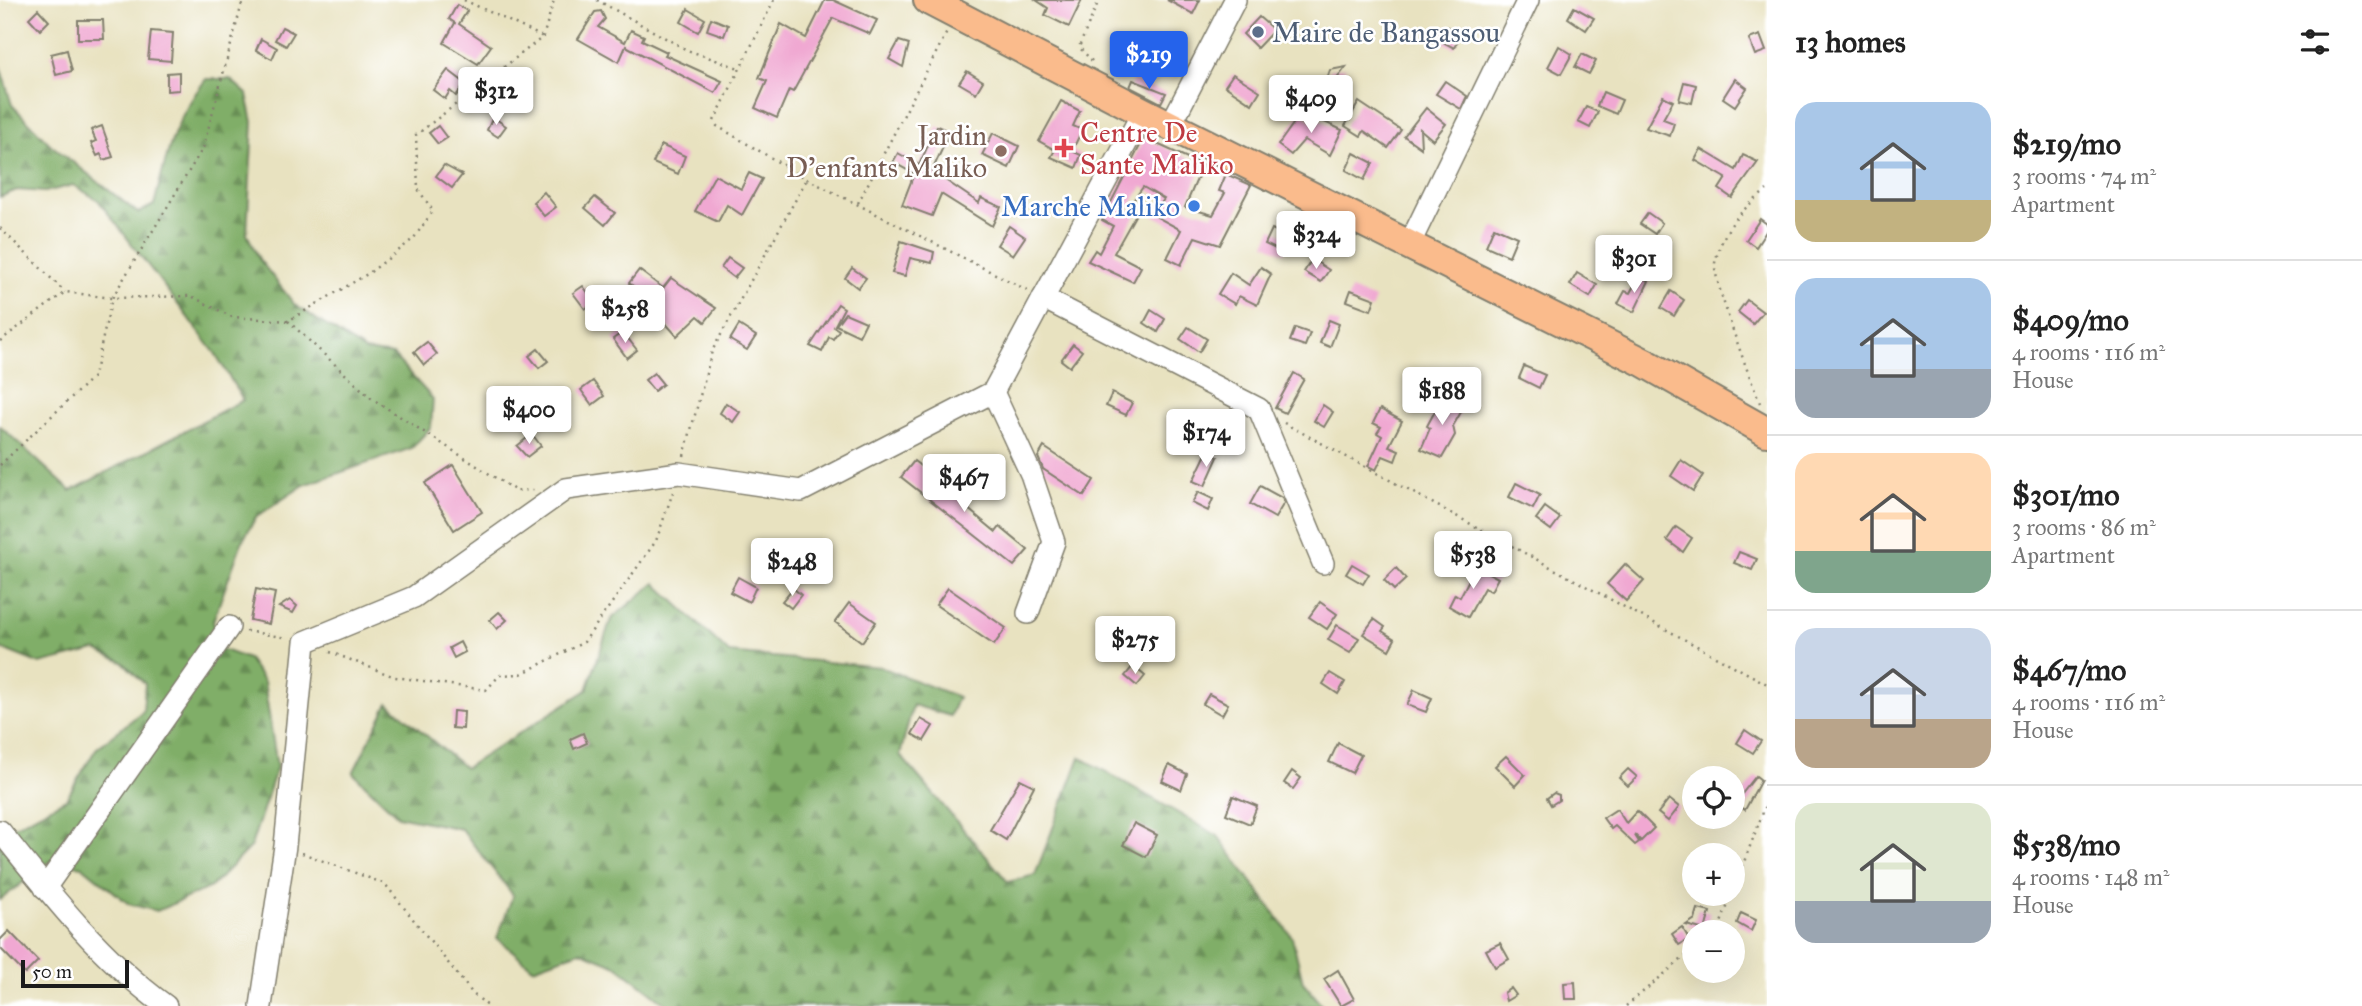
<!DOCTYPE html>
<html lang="en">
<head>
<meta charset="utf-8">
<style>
  :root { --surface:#fff; --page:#f6f6f6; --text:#222; --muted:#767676; --line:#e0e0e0; --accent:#2563eb }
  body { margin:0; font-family:"IM FELL Great Primer",serif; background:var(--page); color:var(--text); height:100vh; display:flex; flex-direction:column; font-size:26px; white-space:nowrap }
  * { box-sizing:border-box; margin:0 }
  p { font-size:23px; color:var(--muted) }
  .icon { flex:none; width:38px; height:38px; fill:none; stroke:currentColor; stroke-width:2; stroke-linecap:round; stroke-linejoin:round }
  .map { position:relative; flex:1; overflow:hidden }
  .details { display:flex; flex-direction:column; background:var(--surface); width:595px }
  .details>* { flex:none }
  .fabs { position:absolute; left:1682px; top:766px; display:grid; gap:14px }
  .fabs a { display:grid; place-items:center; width:63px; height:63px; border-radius:50%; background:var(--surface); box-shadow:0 7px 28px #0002; font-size:35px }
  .scale { position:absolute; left:21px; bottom:18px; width:108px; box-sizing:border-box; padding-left:7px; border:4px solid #1c1c1c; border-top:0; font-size:19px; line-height:24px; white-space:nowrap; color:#1c1c1c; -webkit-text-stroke:5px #fff; paint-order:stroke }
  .price { position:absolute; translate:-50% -60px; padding:0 16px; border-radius:7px; background:#fff; color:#222; font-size:23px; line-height:46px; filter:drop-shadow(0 2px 4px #0008) }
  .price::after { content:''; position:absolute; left:50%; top:42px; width:21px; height:16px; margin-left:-10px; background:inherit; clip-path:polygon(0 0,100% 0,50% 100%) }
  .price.on { background:var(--accent); color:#fff }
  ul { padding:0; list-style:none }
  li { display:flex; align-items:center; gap:21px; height:175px; padding:0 28px }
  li+li { border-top:2px solid var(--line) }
  li span { display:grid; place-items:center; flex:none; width:196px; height:140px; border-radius:21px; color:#555 }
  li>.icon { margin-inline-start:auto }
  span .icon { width:84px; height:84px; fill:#fffc; stroke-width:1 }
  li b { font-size:30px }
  h2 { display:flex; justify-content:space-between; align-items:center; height:84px; padding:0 28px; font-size:30px }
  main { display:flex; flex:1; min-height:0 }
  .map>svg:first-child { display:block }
</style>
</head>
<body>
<main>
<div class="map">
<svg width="1767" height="1006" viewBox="0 0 1767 1006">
  <defs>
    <pattern id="forest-firs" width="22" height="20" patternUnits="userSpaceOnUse" patternTransform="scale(1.75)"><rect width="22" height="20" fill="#80ae67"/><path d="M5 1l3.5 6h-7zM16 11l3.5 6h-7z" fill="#688d54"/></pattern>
  </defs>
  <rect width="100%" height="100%" fill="#fff"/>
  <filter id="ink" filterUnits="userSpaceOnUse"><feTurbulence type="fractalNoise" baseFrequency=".0143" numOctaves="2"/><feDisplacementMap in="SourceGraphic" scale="14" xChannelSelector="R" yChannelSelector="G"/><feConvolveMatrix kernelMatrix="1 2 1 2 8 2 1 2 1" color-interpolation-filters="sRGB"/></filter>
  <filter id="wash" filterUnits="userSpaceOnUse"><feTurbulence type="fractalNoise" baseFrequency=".00686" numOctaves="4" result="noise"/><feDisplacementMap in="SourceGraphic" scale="28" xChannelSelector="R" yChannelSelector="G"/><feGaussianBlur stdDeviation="1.57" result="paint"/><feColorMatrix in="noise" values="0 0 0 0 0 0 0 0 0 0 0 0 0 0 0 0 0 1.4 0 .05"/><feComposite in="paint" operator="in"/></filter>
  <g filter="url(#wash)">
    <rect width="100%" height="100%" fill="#e8e2c0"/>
    <g fill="url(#forest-firs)" stroke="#4e6542" stroke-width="2">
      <path d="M0,66L12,105L51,145L138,213L154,205C167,154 173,121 206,79H230L247,94L253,122L247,234L259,259L295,305L365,351L393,355L433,399L431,427L412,448L304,485L256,517L242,542L213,621L221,649L248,659L264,682L277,767L251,846L211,887L157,911L129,904L82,866L51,861L0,900V834L66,799L96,749L143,711L145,684L123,662L96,650L40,664L0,648V426L71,491L243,400L215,353L98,200L73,185L45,192L17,190L0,197Z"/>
      <polygon points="655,583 729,653 881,667 958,697 950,716 913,705 900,755 1008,882 1035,875 1080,757 1218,836 1292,937 1303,982 1323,1006 669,1006 617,966 580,951 533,968 497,938 513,895 461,829 398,816 353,773 388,703 465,768 587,690 611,619"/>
    </g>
    <g id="blocks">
      <g fill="#f0a8d2">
        <polygon points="825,0 833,0 877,20 870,34 833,18 793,92 789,90 777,118 755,108 767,81 759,78 781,24 806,38"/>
        <polygon points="1036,0 1082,0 1069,27 1045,15 1048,8"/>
        <polygon points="1167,0 1200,0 1193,14"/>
        <polygon points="457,5 467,11 459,24 491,46 478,64 444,43 455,23 449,19"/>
        <polygon points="1574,7 1594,18 1586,30 1568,18"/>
        <polygon points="38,9 49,21 40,30 29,18"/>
        <polygon points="688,9 705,19 698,32 681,22"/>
        <polygon points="601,11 605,19 598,27 625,42 631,30 644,36 642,40 667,52 665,55 722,81 715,93 626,46 619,62 578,39 595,12"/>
        <polygon points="1259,17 1274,30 1257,48 1243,34"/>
        <polygon points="711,18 728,25 724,36 707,30"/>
        <polygon points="78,20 103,20 104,39 78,39"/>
        <polygon points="282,27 294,33 286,46 275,40"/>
        <polygon points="1448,27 1461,34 1454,48 1441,41"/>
        <polygon points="151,31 173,33 171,61 148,59"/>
        <polygon points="1760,35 1766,51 1755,55 1749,39"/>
        <polygon points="261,39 277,48 272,59 256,50"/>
        <polygon points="899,41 909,44 903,67 889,59"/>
        <polygon points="1559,46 1572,54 1561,74 1548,67"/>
        <polygon points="67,50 72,71 56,75 51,54"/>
        <polygon points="1582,54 1596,61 1589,74 1575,67"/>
        <polygon points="1346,67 1335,81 1327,79 1330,70"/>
        <polygon points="448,70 465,83 456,96 450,91 445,99 433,90"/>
        <polygon points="967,71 983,81 976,93 959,83"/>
        <polygon points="179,72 179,90 167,91 167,73"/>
        <polygon points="1233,74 1260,91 1252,104 1225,86"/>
        <polygon points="1735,79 1747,88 1735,106 1723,98"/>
        <polygon points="1133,80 1166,93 1161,103 1130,87"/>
        <polygon points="1445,81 1467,96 1461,109 1436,94"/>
        <polygon points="1684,82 1696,85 1692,103 1679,100"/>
        <polygon points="1603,92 1622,100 1616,114 1597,106"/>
        <polygon points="1663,96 1673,101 1663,119 1674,123 1670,136 1646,128"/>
        <polygon points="1061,101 1080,111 1073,126 1082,130 1072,151 1081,155 1076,168 1051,157 1055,150 1039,141"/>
        <polygon points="1359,102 1401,130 1388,148 1364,131 1361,136 1345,126"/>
        <polygon points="1586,107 1598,112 1590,128 1578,122"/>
        <polygon points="1426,108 1446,124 1433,140 1420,129 1421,148 1404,136"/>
        <polygon points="1301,113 1315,123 1318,119 1342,130 1330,155 1304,140 1291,155 1278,145"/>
        <polygon points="493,117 506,126 498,137 487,130"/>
        <polygon points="102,126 113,157 103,160 101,154 97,156 91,143 96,141 91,130"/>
        <polygon points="438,126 447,138 438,144 429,133"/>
        <polygon points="937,126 950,132 932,171 979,203 981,198 1001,207 992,226 941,194 932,216 902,205 914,174 893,162 898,153 919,165"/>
        <polygon points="993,133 1019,146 1009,168 982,155"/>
        <polygon points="1144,138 1203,165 1185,207 1213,215 1225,193 1219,191 1226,174 1251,185 1220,245 1195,237 1181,265 1167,258 1181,230 1153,215 1164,199 1143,187 1127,209 1136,214 1114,253 1141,267 1133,282 1088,261 1095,250 1099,253 1113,226 1102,220"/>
        <polygon points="661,145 685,156 678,174 653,163"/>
        <polygon points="1701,149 1736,170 1743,155 1758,162 1732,198 1719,189 1726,178 1695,160"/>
        <polygon points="1354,153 1373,163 1364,180 1346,170"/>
        <polygon points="444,165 462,175 452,188 436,176"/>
        <polygon points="749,173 762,179 742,215 727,205 718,222 695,211 715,175 741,189"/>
        <polygon points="544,192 556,207 544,216 533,202"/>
        <polygon points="595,197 615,213 605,225 585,208"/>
        <polygon points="1648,213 1662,223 1655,234 1640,224"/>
        <polygon points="1760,219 1767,224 1767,230 1756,247 1746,240"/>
        <polygon points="1009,226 1025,237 1013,255 997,245"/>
        <polygon points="1494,227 1517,237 1509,256 1486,246"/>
        <polygon points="1272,229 1291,238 1284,253 1265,244"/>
        <polygon points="901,241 934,252 932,263 910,258 905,276 892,273"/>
        <polygon points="728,258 742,268 734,278 721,268"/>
        <polygon points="1312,259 1329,270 1321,282 1304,272"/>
        <polygon points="1261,267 1271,274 1257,305 1239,296 1235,304 1218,294 1231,273 1249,285"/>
        <polygon points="852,268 866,278 858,288 845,278"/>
        <polygon points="639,270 663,288 671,278 716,308 705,322 698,316 677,336 649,305 653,301 629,283"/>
        <polygon points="1577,273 1597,285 1590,297 1570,285"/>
        <polygon points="1639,276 1649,281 1634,312 1618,304 1625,291 1630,293"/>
        <polygon points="583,286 595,302 585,309 573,293"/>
        <polygon points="1351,290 1375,299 1371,310 1347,301"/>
        <polygon points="1671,291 1684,300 1674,316 1661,308"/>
        <polygon points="1747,300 1763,312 1753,324 1738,312"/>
        <polygon points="838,304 844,308 834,327 839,330 833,339 829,337 822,352 810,346"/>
        <polygon points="1151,310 1165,319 1158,332 1144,323"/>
        <polygon points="845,313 866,322 859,336 836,325"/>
        <polygon points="1329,320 1339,324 1330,347 1320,343"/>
        <polygon points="739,325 756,336 747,350 730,340"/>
        <polygon points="1188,327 1207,339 1199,352 1180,339"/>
        <polygon points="1295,328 1310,333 1305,346 1290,341"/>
        <polygon points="623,332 637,350 627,358 613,339"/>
        <polygon points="427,342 437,354 424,365 414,352"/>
        <polygon points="1073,344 1082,351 1070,367 1061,360"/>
        <polygon points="538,349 548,361 539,368 529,356"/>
        <polygon points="1524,366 1545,375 1539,388 1519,378"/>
        <polygon points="654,373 663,384 654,391 645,380"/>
        <polygon points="1294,373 1304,379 1285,413 1275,408"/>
        <polygon points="593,381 604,396 592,405 581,390"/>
        <polygon points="1112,393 1132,403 1126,415 1106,406"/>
        <polygon points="1443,396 1464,407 1453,426 1455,435 1442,458 1421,449 1430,428 1427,426"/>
        <polygon points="726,403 740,412 733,422 720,413"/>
        <polygon points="1323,405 1333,412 1324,427 1314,421"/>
        <polygon points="1380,409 1402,421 1389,446 1399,450 1395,461 1383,456 1376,470 1368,466 1382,436 1377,433 1381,427 1373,423"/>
        <polygon points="532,434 541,446 527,457 517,446"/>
        <polygon points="1044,447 1094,480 1084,496 1043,469 1038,457"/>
        <polygon points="1207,452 1218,457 1205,486 1193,481"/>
        <polygon points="1681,460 1703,475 1693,491 1671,476"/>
        <polygon points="914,461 964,500 961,503 996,532 1000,527 1028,550 1014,566 901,477"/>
        <polygon points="453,465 482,512 454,530 425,483"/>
        <polygon points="1516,483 1540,495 1533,509 1509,497"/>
        <polygon points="1260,486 1282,498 1284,503 1275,518 1250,504"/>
        <polygon points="1198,492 1213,499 1208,511 1192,503"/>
        <polygon points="1545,507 1560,518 1551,530 1536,519"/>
        <polygon points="1676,527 1692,538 1683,552 1667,540"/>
        <polygon points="1739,552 1757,559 1752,570 1734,563"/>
        <polygon points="1498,553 1503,559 1492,571 1492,558"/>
        <polygon points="1352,564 1369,574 1363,584 1346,574"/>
        <polygon points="1625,564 1644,581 1626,601 1607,584"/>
        <polygon points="1476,566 1498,578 1491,591 1484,588 1468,617 1449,606 1455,594 1460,597"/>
        <polygon points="1396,568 1406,579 1394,590 1384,580"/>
        <polygon points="738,577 756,587 749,602 730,592"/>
        <polygon points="793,588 801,595 791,608 782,601"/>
        <polygon points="948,588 1006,628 994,645 936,605"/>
        <polygon points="256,589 275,593 269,624 250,620"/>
        <polygon points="290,600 297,606 293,613 279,607"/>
        <polygon points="1320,602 1337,614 1327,629 1309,617"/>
        <polygon points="849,603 876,622 862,642 835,622"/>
        <polygon points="499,612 507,620 497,629 490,620"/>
        <polygon points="1374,619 1385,627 1382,631 1395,639 1389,650 1363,634"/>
        <polygon points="1337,625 1359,638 1350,653 1328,640"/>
        <polygon points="460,642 465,652 454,658 449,648"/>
        <polygon points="1133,666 1145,676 1137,686 1125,676"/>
        <polygon points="1330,673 1345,682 1338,694 1323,684"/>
        <polygon points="1414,690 1432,698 1426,712 1407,705"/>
        <polygon points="1209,694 1228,704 1222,715 1203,704"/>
        <polygon points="453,711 464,712 463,729 452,728"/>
        <polygon points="921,719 933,726 924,741 912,734"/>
        <polygon points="1745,730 1761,741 1753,753 1737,743"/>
        <polygon points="583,733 587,743 574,749 570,739"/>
        <polygon points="1338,743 1361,755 1352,773 1329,762"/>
        <polygon points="1506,756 1525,775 1515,786 1495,766"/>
        <polygon points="1169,765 1187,774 1181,790 1162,781"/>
        <polygon points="1628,769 1637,777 1628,786 1619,778"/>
        <polygon points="1292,771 1301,778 1293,789 1284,783"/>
        <polygon points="1756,776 1761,780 1745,810 1734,804"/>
        <polygon points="1020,779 1034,786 1006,840 990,830"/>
        <polygon points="1554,793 1559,795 1559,800 1551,805 1547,798"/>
        <polygon points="1233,796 1257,806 1250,824 1226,814"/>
        <polygon points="1669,799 1679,807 1668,821 1658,813"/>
        <polygon points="1617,809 1626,823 1637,811 1654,828 1641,841 1634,834 1639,842 1635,845 1615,826 1611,829 1603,818"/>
        <polygon points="1134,823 1157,835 1146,857 1123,845"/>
        <polygon points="1698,909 1710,912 1705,930 1686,925 1695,919"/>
        <polygon points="1741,913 1756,920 1751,931 1737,923"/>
        <polygon points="1682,927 1689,939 1679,945 1672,934"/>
        <polygon points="9,931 38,961 25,974 0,948 0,940"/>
        <polygon points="1500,943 1509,959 1495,967 1486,950"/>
        <polygon points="1338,970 1354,999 1341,1006 1324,979"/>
        <polygon points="1575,982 1576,999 1565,999 1564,983"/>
        <polygon points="1511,988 1516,995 1506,1001 1504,993"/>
      </g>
    </g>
  </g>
  <g filter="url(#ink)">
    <use href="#blocks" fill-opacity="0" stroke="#827f6e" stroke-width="2"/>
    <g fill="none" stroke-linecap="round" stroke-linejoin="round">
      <g stroke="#827f6e" stroke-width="24">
        <g id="minor">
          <polyline points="1170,126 1235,0"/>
          <polyline points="1410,243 1528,0"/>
          <polyline points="1043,298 1259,409 1323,563"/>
          <polyline points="993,392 1031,474 1054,542 1028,613"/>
          <path d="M0,831C50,894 101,959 166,1006"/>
          <polyline points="45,888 229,627"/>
          <polyline points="261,1006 285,846 305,642 414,597 566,489 679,473 801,491 993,392 1143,112"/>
        </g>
      </g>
      <g stroke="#827f6e" stroke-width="32">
        <polyline id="major" points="928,0 1143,112 1645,363 1767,432"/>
      </g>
      <g stroke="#827f6e" stroke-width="2.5" stroke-dasharray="2 5" stroke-linecap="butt">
        <polyline points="464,0 543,37"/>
        <polyline points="597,0 687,50 739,68"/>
        <polyline points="774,0 714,121 717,126 807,179 1029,291"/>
        <polyline points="1092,61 1079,47 1099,0"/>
        <polyline points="858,203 947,32"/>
        <polyline points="0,228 65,292"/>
        <polyline points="288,321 371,398 516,491 534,490"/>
        <polyline points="0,341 65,292 112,298 191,296 232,317 288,321 369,273 397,252 414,238 433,211 418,189 416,135 543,37 554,0"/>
        <path d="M1760,403C1752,384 1712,278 1715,263C1723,228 1740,211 1767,190"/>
        <polyline points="1284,423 1767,684"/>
        <polyline points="684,456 712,351 807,179"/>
        <polyline points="0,465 94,376 112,298 203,148 243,0"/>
        <polyline points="246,631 287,638"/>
        <polyline points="330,652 395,677 486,690 500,675 521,674 584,642 656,541 673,492"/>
        <polyline points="302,853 385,884 473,994 488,1006"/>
        <polyline points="1732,893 1767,802"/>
        <polyline points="1714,933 1719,928 1732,894"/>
        <polyline points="1626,1006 1694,949"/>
      </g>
      <use href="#minor" stroke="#fff" stroke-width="21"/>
      <use href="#major" stroke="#fabb8c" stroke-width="28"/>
    </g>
  </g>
  <circle fill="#5c6f8a" stroke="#fff" stroke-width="2.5" cx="1258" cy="32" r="7"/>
  <path fill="#e0444e" stroke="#fff" stroke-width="2.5" d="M1060.5 137.5h7v7h7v7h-7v7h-7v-7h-7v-7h7z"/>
  <circle fill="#8d6e63" stroke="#fff" stroke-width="2.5" cx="1001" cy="151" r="7"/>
  <circle fill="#3f7fe0" stroke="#fff" stroke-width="2.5" cx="1194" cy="206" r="7"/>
  <g text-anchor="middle" stroke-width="5" stroke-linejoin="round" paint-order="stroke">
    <g font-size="28" fill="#4e5e75" stroke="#fff" text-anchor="start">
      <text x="1272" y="42">Maire de Bangassou</text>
    </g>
    <g font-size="28" fill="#be3a42" stroke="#fff" text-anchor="start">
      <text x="1080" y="142">Centre De<tspan x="1080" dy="32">Sante Maliko</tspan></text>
    </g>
    <g font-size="28" fill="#785e54" stroke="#fff" text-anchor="end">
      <text x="987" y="145">Jardin<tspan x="987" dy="32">D'enfants Maliko</tspan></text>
    </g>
    <g font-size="28" fill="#366cbe" stroke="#fff" text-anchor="end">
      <text x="1180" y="216">Marche Maliko</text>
    </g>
  </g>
</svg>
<div class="fabs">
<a><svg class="icon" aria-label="locate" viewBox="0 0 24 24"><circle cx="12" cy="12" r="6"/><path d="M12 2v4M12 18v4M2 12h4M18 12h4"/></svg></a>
<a>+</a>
<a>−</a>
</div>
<div class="scale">50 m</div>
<b class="price on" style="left:1149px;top:91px">$219</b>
<b class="price" style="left:496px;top:127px">$312</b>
<b class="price" style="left:1311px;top:135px">$409</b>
<b class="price" style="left:1316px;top:271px">$324</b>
<b class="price" style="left:1634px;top:295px">$301</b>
<b class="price" style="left:625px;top:345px">$258</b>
<b class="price" style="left:1442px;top:427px">$188</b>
<b class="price" style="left:529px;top:446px">$400</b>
<b class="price" style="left:1206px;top:469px">$174</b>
<b class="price" style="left:964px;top:514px">$467</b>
<b class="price" style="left:1473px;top:591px">$538</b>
<b class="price" style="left:792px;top:598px">$248</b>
<b class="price" style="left:1135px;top:676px">$275</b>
</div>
<section class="details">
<h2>13 homes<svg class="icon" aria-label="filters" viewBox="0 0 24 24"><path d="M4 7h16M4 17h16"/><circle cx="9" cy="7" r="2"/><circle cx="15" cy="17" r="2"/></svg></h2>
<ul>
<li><span style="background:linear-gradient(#a9c7e8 70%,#c2b280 0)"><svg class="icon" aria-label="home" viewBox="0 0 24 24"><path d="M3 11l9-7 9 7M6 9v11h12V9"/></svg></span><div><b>$219/mo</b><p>3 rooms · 74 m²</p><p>Apartment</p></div></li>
<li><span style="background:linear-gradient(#a9c7e8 65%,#9aa5b1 0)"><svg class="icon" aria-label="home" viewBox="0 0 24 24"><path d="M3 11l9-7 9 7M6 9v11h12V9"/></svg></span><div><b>$409/mo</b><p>4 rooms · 116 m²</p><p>House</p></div></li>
<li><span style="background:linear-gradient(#ffd9b3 70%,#7fa58c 0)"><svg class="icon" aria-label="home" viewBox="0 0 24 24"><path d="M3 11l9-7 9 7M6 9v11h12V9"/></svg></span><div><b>$301/mo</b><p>3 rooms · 86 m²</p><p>Apartment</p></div></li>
<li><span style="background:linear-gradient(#c9d6e8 65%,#b9a48a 0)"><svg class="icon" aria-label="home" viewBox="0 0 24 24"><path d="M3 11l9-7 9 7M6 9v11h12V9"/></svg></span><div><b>$467/mo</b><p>4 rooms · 116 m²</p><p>House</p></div></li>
<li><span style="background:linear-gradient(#dfe7d0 70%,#9aa5b1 0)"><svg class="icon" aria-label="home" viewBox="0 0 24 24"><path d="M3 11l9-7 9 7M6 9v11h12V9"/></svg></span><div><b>$538/mo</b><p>4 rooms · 148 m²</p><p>House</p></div></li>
</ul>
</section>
</main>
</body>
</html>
